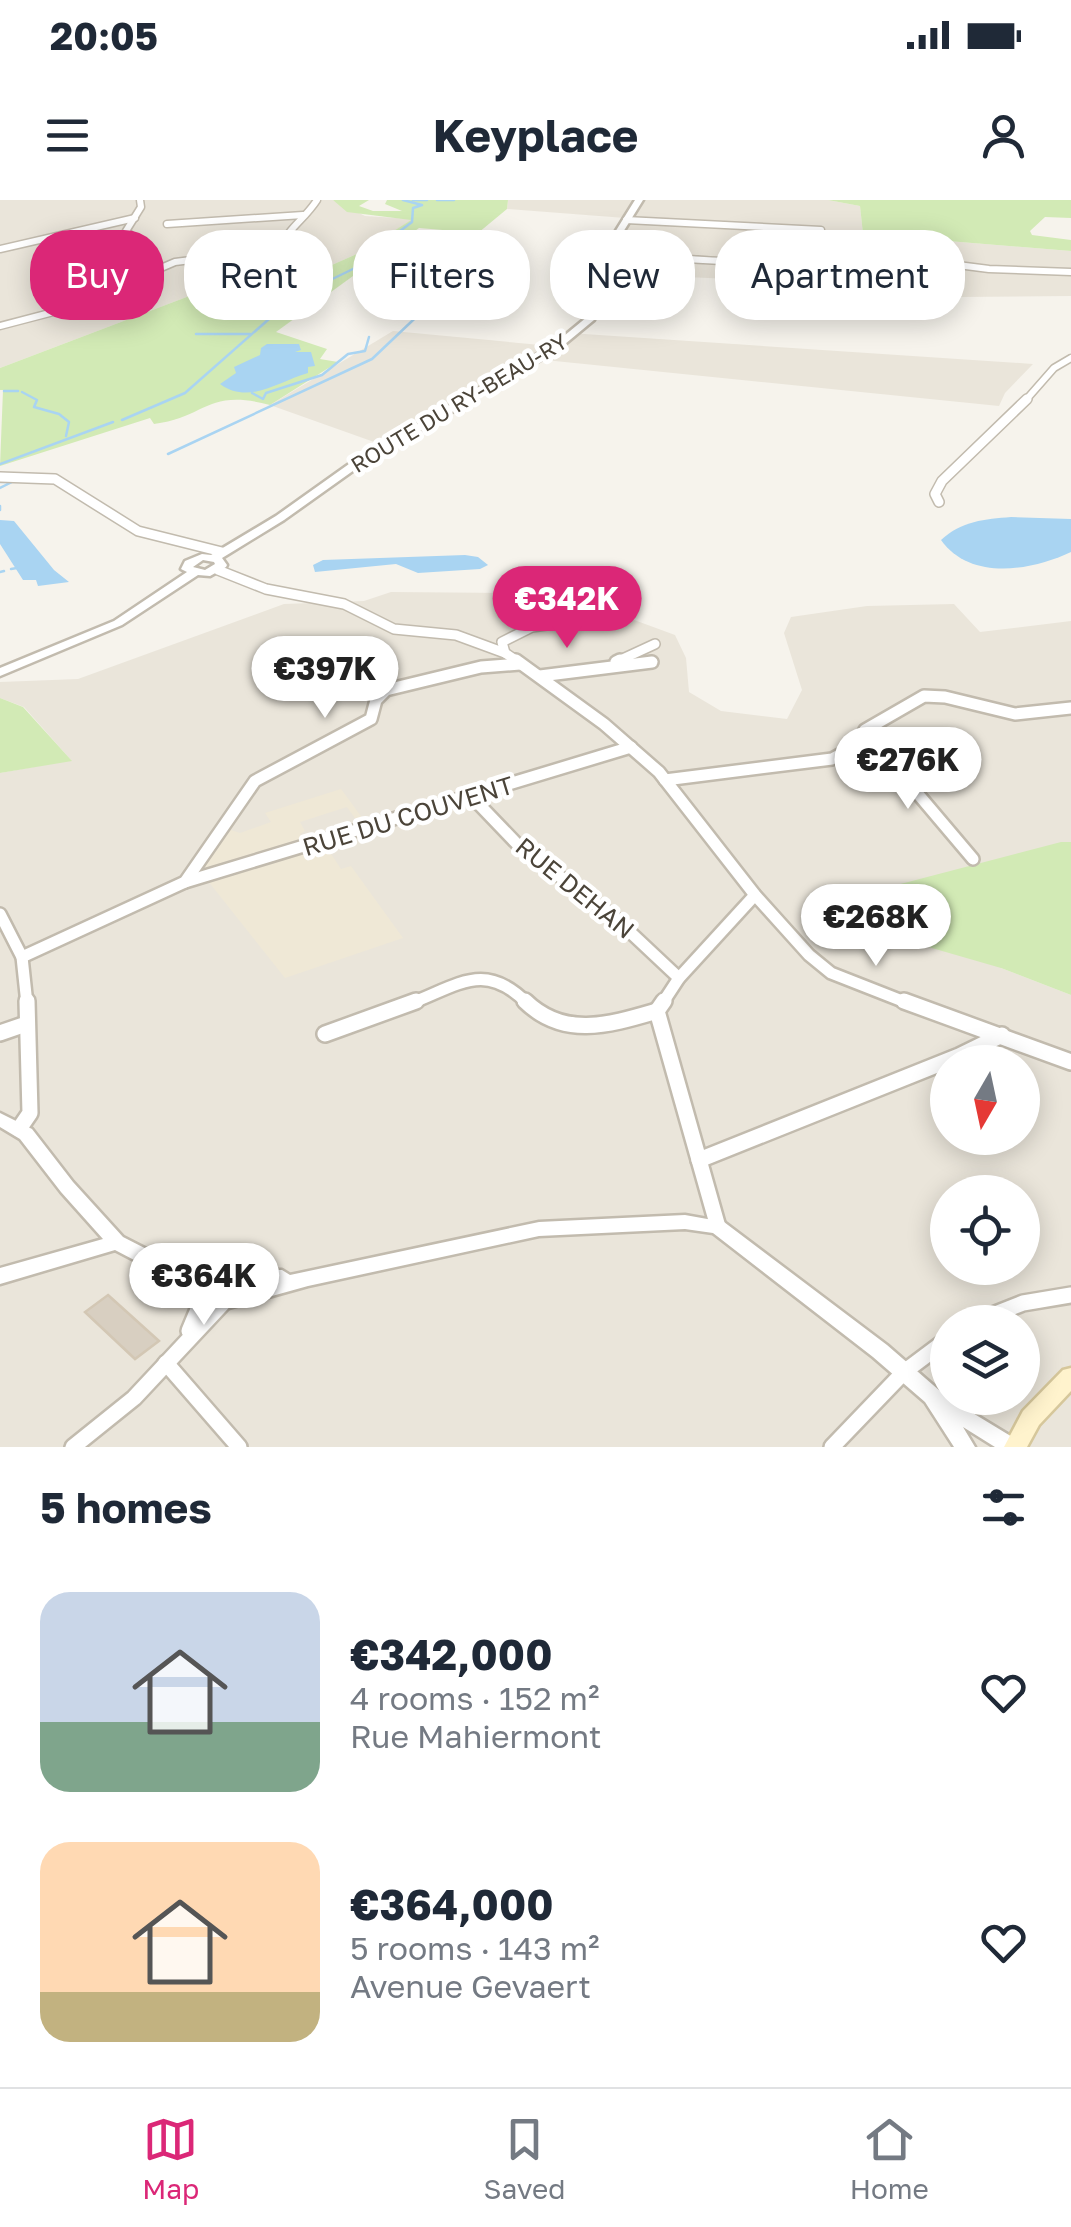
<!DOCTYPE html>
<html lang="en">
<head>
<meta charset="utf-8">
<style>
  :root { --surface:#fff; --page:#f6f6f7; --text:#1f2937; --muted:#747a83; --line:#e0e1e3; --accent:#db2777 }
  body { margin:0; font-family:"Golos Text",sans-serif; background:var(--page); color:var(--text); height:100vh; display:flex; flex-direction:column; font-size:38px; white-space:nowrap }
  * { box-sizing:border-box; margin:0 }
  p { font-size:32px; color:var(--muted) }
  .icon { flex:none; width:55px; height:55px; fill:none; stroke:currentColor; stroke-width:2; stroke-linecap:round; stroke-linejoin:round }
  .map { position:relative; height:1247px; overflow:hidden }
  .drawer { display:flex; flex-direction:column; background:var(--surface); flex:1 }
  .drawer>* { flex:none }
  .hud { position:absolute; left:30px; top:30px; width:1012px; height:90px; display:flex; gap:20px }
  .needle { width:65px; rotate:189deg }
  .controls { position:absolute; left:930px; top:845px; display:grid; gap:20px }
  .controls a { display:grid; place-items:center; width:110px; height:110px; border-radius:50%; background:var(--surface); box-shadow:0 5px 25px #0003; font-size:50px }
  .price { position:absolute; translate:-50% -85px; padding:0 22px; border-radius:35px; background:#fff; color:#222; font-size:32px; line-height:65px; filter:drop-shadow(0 2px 5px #0008) }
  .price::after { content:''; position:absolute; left:50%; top:60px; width:30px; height:22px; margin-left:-15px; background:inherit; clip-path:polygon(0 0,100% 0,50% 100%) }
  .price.on { background:var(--accent); color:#fff }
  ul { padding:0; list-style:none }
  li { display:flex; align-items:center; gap:30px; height:250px; padding:0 40px }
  li span { display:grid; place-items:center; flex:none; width:280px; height:200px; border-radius:30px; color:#555 }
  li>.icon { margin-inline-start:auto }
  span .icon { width:120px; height:120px; fill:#fffc; stroke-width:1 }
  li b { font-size:42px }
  h2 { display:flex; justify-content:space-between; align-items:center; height:120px; padding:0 40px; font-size:42px }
  .pill { padding:0 35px; border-radius:40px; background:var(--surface); box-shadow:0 5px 25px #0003; font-size:35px; line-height:90px }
  .pill.on { background:var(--accent); color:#fff }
  .status { display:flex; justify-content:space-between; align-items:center; height:70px; padding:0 50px; background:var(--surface); direction:ltr }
  .status svg { height:28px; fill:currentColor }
  header { display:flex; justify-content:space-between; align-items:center; height:130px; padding:0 40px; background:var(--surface); font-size:45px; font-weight:700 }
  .dock { display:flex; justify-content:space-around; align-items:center; height:140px; border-top:2px solid var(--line); background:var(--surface); font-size:28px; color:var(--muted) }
  .dock a { display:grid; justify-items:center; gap:5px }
  .dock .on { color:var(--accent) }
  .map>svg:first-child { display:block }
</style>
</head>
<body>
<div class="status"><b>20:05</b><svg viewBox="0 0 49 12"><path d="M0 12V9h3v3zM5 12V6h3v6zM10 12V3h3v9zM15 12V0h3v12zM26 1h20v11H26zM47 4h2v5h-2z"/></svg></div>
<header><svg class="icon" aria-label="menu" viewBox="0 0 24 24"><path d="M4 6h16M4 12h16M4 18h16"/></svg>Keyplace<svg class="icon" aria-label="person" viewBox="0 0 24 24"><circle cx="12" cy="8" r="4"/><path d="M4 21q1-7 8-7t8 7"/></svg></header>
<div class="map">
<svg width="1071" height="1247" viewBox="0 0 1071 1247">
  <rect width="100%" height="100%" fill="#f6f3ec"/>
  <g fill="#eae5da" fill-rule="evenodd">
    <polygon points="0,0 333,0 365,16 413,19 359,53 325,68 293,77 264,70 234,79 0,168"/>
    <polygon points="508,0 637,0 625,18 507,9"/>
    <polygon points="643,0 828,0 860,6 863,34 1071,51 1071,96 852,98 843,84 596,73"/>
    <polygon points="393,131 551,146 569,133 1033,164 1005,193 999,206 545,160 391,248 270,205"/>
    <path d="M579,385L613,392L616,404L626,417L675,435L686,458L689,492L721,511L787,519L802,490L784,433L791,417L867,406L954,404L980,432L1071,421V642L1061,643L1001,768L1071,795V1247H0V573L71,560L24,507L0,498V482L78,479L284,404L364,401L391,392L520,393ZM948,862H1022V938H948ZM948,992H1022V1068H948ZM948,1122H1022V1198H948Z"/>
  </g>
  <g fill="#efe8d6">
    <polygon points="341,589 366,623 326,635 323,632 357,621 347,607 300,622 305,631 300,634 306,642 212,673 203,665 225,628 240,633 271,622 265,613"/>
    <polygon points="324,643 341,669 351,666 403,738 285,778 208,681"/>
  </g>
  <g fill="#d2eab5">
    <path d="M333,0H369L359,6L373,11H402L385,4L387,0H508L507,9L478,33L419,28L276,132L327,149L320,159L338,162L270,205C207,188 207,217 154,224L150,218L0,266L3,190H0V168L234,79L264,70L293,76L325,68L359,53L411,20L347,12Z"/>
    <polygon points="828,0 1071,0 1071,18 1045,17 1030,31 1032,35 1071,40 1071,51 863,34 860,6"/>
    <polygon points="0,498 23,507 72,561 0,573"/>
    <polygon points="1061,642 1071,642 1071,795 1001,768 880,733 847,698"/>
  </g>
  <g fill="#a9d4f2">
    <path d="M267,144H299L301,150L295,152H311L315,166L308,167V173C277,182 249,205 220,184L236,173L234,167L260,155L261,148Z"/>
    <path d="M1011,317L1071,319V352C1031,371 970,381 941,340C961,321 985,319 1011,317Z"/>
    <polygon points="0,320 14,321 54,370 69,382 38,386 36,380 23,380 0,344"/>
    <polygon points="465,355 478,357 488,365 480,369 418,373 396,364 315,372 313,365 323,360"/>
  </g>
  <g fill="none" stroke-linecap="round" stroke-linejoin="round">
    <g stroke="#a9d4f2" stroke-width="2.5">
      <polyline points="413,0 427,0"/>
      <polyline points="437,0 454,0"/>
      <polyline points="388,40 412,22 413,8 422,5 403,0"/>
      <polyline points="196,134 250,134"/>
      <polyline points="4,191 18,191"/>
      <polyline points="22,192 37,200 34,207 59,214 69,222 66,236"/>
      <polyline points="252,193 263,199 266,193 322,175 348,154 365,151 369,137"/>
      <polyline points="122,220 185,193 269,119 316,87 357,67 385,41"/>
      <polyline points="168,254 372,159 431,103"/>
      <polyline points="0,264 113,222"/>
      <polyline points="0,282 12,282 0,288"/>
      <polyline points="0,306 0,310"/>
      <polyline points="11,369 17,368"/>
      <polyline points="0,372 4,371"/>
    </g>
  </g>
  <polygon fill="#d8cfc1" stroke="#d3c7b4" stroke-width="2.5" points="108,1095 159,1141 135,1159 85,1112"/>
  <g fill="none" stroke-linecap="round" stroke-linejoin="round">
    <g stroke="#c2bbae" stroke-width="9">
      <g id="minor-far3">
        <polyline points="140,0 141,7 126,31 150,51"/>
        <polyline points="626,20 821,30"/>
        <polyline points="167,24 303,15"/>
        <polyline points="0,49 135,18"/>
        <path d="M607,51C650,54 694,62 738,61C796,60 868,32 918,72L894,78"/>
        <polyline points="903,58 989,69 1071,72"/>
        <path d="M0,126L65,109L175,62L279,49C290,26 304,20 317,0"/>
        <polyline points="1025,201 1054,168 1071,158"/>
      </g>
    </g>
    <g stroke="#c2bbae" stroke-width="12">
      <g id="minor-far2">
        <polyline points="0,277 55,279 138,331 222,352"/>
        <polyline points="939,302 935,294 942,281 1027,199"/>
        <polyline points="218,370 266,389 344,404 394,429 456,435 505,453 520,463"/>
        <polyline points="505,453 502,442 532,427 590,419"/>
        <polyline points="616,462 655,444"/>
        <polyline points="646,463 652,462"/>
      </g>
    </g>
    <g stroke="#c2bbae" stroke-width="16">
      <g id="minor-far1">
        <polyline points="516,460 604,524 659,572 755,695 809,755 831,773 910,804"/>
        <polyline points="616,462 620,460"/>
        <polyline points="540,476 652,462"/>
        <polyline points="859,544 907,581 973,659"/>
        <polyline points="665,580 832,559 859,544 865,530 924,496 945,497 1015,514 1071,508"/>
        <polyline points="472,597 520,647 613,716 679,778"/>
        <polyline points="185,682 631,547"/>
        <polyline points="0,714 22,757 27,804"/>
        <polyline points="22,757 185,682 255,581 371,519 376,500 386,490 481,467 520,464"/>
        <path d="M409,804C459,785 485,760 528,804"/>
        <polyline points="662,804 679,778 755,695"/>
      </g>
    </g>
    <g stroke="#c2bbae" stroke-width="20">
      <g id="minor">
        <path d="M525,801C564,839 609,825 657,811"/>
        <polyline points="664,801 657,811 718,1027"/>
        <polyline points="904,801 1071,862"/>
        <polyline points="0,833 26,824"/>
        <polyline points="325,834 416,801"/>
        <polyline points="19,929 30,913 27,801"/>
        <polyline points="699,960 959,856 1002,835"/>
        <polyline points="975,1122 1023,1103 1071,1095"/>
        <polyline points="189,1131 202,1100"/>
        <polyline points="166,1163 239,1247"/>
        <polyline points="73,1247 134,1198 222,1104"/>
        <polyline points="832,1247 904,1172 948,1139"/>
      </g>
    </g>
    <g stroke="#c2bbae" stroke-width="5">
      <g id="tertiary">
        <path d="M635,0H643L597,74L599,108L594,120L559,149L357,268L284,320L222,358L227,365L226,367L210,376L198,375L122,425L0,476V468L114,421L187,372L181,369L185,361L202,354L211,355L276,316L349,264L553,145L587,117L591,108L589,74ZM203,360L214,362L215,364L205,370L193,367Z"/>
        <path d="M0,913L32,929L73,982L123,1037L170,1061L214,1070H282L290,1075L539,1022L685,1015L724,1022L887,1145L948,1198L1019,1241L1022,1247H995L963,1227L975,1247H954L925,1202L873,1157L713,1033L685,1029L539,1036L308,1086L211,1113L204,1111L180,1084L115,1050L0,1084V1068L103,1039L61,992L20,939L0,927ZM218,1086H253L215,1096L211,1093Z"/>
      </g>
    </g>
    <g stroke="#d6c79b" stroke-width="5">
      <polygon id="secondary" points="1071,1168 1071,1191 1039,1225 1027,1247 1004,1247 1023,1211 1063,1170"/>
    </g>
    <use href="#minor-far3" stroke="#fff" stroke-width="6"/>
    <use href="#minor-far2" stroke="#fff" stroke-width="9"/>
    <use href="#minor-far1" stroke="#fff" stroke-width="11"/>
    <use href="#minor" stroke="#fff" stroke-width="15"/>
    <use href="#tertiary" fill="#fff" fill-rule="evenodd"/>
    <use href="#secondary" fill="#fff3cd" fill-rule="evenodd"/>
  </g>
  <g text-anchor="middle" stroke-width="9" stroke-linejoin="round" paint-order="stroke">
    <g font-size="22" fill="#4b4439" stroke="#fff">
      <text transform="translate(459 203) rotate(-31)" y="8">ROUTE DU RY-BEAU-RY</text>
    </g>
    <g font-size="25" fill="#4b4439" stroke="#fff">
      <text transform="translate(408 616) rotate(-17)" y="9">RUE DU COUVENT</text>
      <text transform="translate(575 688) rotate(39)" y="9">RUE DEHAN</text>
    </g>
  </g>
</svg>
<div class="controls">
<a><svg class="needle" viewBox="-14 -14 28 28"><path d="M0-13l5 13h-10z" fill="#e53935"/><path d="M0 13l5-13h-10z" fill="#747a83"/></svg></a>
<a><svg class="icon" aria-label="locate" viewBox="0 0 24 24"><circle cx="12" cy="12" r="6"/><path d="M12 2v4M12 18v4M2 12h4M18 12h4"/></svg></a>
<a><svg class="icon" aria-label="layers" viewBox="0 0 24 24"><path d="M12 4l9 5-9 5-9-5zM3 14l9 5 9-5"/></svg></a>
</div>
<b class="price on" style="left:567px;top:451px">€342K</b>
<b class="price" style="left:325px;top:521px">€397K</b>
<b class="price" style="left:908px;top:612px">€276K</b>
<b class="price" style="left:876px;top:769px">€268K</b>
<b class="price" style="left:204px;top:1128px">€364K</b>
<div class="hud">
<a class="pill on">Buy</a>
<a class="pill">Rent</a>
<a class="pill">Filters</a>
<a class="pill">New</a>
<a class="pill">Apartment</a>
</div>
</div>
<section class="drawer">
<h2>5 homes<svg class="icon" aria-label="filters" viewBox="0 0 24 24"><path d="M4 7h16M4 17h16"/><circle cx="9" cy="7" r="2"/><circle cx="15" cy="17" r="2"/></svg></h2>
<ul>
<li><span style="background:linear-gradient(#c9d6e8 65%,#7fa58c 0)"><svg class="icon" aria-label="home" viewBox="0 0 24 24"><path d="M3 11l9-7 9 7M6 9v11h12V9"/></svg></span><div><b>€342,000</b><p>4 rooms · 152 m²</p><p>Rue Mahiermont</p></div><svg class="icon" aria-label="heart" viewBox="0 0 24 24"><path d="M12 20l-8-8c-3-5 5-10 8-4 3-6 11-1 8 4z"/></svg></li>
<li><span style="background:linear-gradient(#ffd9b3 75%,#c2b280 0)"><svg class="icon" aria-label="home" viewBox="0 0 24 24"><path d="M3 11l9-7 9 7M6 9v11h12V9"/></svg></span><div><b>€364,000</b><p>5 rooms · 143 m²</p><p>Avenue Gevaert</p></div><svg class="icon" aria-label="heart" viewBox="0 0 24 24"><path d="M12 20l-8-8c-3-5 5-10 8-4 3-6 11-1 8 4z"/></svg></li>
</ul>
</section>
<nav class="dock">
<a class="on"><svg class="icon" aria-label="map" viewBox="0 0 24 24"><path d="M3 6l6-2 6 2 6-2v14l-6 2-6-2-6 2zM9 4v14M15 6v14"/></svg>Map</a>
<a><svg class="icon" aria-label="saved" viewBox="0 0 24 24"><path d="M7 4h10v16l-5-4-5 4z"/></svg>Saved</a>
<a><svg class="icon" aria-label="home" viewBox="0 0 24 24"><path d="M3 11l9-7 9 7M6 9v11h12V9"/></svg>Home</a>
</nav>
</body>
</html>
